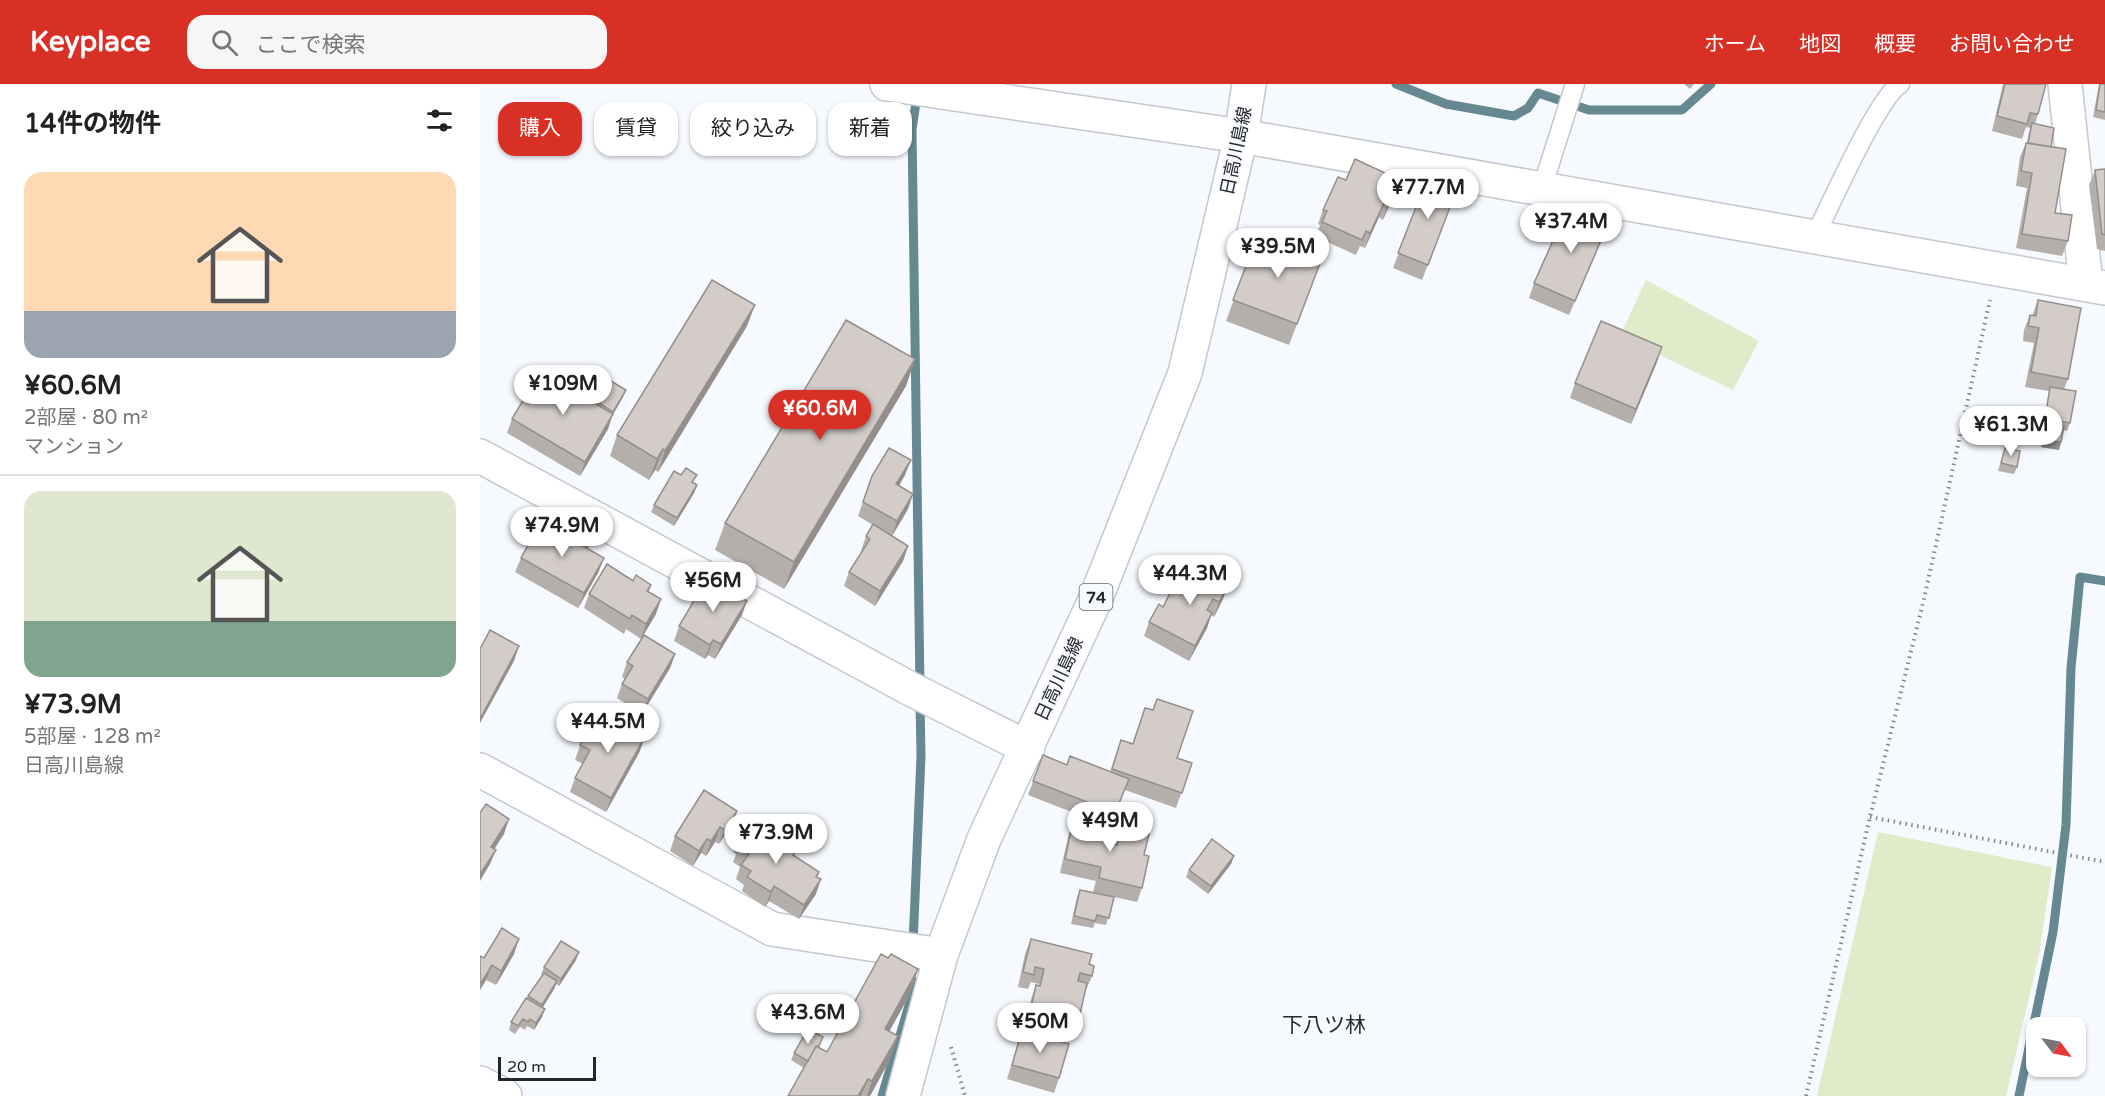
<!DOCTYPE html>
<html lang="ja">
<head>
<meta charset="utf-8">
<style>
  :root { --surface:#fff; --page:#f6f6f6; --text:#222; --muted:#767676; --line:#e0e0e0; --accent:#d93025 }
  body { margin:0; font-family:"Varela Round","Noto Sans JP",sans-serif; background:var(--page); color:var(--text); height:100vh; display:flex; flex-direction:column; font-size:22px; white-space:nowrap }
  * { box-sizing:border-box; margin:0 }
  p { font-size:20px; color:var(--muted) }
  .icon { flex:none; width:33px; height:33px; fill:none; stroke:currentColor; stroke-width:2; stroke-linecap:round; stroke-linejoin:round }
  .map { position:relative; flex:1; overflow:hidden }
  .side { display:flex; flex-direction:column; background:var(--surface); width:480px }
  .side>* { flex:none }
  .banner { position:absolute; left:18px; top:18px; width:570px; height:54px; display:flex; gap:12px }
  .needle { width:39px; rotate:122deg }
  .tools { position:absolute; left:1546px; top:933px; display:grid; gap:12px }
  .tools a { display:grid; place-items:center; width:60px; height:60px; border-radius:12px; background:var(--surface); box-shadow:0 2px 4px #0004; font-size:30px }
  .scale { position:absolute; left:18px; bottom:15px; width:98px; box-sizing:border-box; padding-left:6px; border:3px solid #242528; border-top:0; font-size:16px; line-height:21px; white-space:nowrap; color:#242528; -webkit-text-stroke:4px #f6f9fe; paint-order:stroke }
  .price { position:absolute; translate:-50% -51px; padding:0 14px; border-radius:21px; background:#fff; color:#222; font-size:20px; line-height:39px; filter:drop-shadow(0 2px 3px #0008) }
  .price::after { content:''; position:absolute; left:50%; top:36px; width:18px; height:14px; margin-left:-9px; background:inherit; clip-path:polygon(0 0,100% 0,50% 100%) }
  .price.current { background:var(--accent); color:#fff }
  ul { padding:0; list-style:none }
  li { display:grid; align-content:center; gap:12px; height:318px; padding:0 24px }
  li+li { border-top:2px solid var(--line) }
  li span { display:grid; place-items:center; height:186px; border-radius:18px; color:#555 }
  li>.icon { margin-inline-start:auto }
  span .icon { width:108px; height:108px; fill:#fffc; stroke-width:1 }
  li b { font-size:26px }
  h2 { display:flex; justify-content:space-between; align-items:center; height:72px; padding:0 24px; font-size:26px }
  .tag { padding:0 21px; border-radius:18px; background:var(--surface); box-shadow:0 2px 4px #0004; font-size:21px; line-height:54px }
  .tag.current { background:var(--accent); color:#fff }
  header { display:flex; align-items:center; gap:36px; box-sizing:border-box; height:84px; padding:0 30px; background:var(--accent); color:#fff }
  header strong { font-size:28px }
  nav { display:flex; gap:33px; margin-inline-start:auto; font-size:21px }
  .search { width:420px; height:54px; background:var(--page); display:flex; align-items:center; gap:15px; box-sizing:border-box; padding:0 21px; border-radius:18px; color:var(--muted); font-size:22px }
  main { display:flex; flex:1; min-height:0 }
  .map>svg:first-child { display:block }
</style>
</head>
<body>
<header>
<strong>Keyplace</strong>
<div class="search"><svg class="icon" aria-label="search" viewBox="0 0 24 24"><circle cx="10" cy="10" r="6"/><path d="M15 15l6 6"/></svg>ここで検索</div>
<nav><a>ホーム</a><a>地図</a><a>概要</a><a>お問い合わせ</a></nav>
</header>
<main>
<section class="side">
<h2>14件の物件<svg class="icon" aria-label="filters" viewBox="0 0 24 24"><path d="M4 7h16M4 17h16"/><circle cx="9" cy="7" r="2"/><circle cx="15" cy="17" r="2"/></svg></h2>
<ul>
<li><span style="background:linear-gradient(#ffd9b3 75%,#9aa5b1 0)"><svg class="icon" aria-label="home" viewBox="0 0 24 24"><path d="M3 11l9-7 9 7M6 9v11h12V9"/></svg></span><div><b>¥60.6M</b><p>2部屋 · 80 m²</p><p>マンション</p></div></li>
<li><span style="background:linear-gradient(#dfe7d0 70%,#7fa58c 0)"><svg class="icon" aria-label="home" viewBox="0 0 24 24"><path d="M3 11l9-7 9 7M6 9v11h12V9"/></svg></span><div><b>¥73.9M</b><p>5部屋 · 128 m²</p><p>日高川島線</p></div></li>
</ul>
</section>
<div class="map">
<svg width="1625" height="1012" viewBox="0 0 1625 1012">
  <rect width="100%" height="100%" fill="#f6f9fe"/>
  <g fill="#e0ecc9">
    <polygon points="1166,196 1279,257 1253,306 1140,252"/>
    <polygon points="1398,748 1572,783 1559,871 1526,1012 1337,1012"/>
  </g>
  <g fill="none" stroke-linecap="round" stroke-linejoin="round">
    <g stroke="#668890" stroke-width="9">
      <polyline points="916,0 966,20 1034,32 1048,24 1058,9 1109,26 1202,26 1231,0"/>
      <polyline points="437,11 432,46 440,603"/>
      <polyline points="433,861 441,672 440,617"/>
      <polyline points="402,1012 430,918 432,896"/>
      <polyline points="1539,1012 1573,848 1586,741 1591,584 1600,493 1625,497"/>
    </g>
    <g stroke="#c5c8cf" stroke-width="21">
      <g id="lane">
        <polyline points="1062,104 1095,0"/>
        <path d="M1335,152C1350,122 1397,15 1420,0"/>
      </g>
    </g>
    <g stroke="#c5c8cf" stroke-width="36">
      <g id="street">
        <polyline points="407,0 761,52 1625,204"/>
        <polyline points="1585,0 1606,200"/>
        <polyline points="0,372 427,603 548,664"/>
        <polyline points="0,686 292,845 461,871"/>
        <polyline points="0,999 25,1012"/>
      </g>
    </g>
    <g stroke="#c5c8cf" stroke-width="36">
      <polyline id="primary" points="423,1012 461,871 504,755 615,516 705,289 761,52 769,0"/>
    </g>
    <g stroke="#848689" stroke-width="4" stroke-dasharray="1.5 4.5" stroke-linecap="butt">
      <polyline points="1390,733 1625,778"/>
      <polyline points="471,963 485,1012"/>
      <polyline points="1326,1012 1390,733 1444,515 1510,216"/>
    </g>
    <use href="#lane" stroke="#fff" stroke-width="18"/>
    <use href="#street" stroke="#fff" stroke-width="33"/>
    <use href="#primary" stroke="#fff" stroke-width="33"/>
  </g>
  <g fill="#b5afac">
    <polygon points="1204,0 1214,0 1210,5"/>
    <polygon points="1523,0 1566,0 1558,30 1555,40 1571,63 1575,129 1588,157 1582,172 1536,164 1547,104 1536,102 1540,73 1546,59 1547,59 1550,44 1546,43 1542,55 1512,47"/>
    <polygon points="1619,0 1625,0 1625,36 1613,33"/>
    <polygon points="1625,85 1625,167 1617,165 1609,101 1615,86"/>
    <polygon points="949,90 978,102 942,196 913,184"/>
    <polygon points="866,96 914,111 903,136 899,133 885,164 880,162 876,171 836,153 840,141 838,140 843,126"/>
    <polygon points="778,150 842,174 809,261 746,237"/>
    <polygon points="1122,155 1089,231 1049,214 1054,199"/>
    <polygon points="1558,216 1588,295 1584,305 1590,339 1587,347 1583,346 1581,358 1579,366 1561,363 1565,343 1563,343 1569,307 1545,303 1554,259 1543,257 1544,246 1550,231 1552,232"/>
    <polygon points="267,242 178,388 175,386 169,396 130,372 137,351"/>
    <polygon points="435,275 426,302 304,505 235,466 245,439"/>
    <polygon points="1177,278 1151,340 1090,314 1095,299"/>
    <polygon points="108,312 143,313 132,332 128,345 100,392 27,349 32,335 107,315"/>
    <polygon points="1525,364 1537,383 1534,390 1518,387"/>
    <polygon points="425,391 419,402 428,425 412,452 428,462 423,477 395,522 364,502 369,488 382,467 381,467 386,452 393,441 378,432 392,392"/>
    <polygon points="213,399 217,401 214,409 194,442 171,428 174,421"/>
    <polygon points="117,445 115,453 107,465 124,474 118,489 98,524 35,488 41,474 88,454 89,448"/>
    <polygon points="730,492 748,502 742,517 734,533 731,531 727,544 709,577 664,552 669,538 704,504"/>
    <polygon points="153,497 171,501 169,508 176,530 161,555 146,545 144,550 104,524 109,510"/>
    <polygon points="262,531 235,575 228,571 225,575 194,557 199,542"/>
    <polygon points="195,570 190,584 162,630 137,614 142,600 145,595 142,593 147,578"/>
    <polygon points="641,656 712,679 696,724 645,706 630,743 548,711 563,671 587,681 630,688"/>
    <polygon points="100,661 160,667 126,728 90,708 95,694 103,680 95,676"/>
    <polygon points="257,727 251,742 239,760 235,758 226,772 221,769 213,782 190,767 195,752"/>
    <polygon points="593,738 627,759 635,761 641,744 664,771 662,804 657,818 634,813 626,841 615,839 613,844 591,840 597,813 600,806 613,808 616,797 580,789 588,753"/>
    <polygon points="258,753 314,772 337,793 336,810 319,835 289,817 285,823 262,807 264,801 256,795 260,783 253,778 256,770 253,768"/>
    <polygon points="754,772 751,780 728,810 706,793 709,786"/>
    <polygon points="551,855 609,880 612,892 606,906 605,906 598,939 592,954 545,943 551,915 556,901 559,901 559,900 551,898 548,905 538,903 545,870"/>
    <polygon points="34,870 16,901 6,896 0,906 0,872 4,874"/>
    <polygon points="408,874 438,885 429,912 409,948 418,952 408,979 390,1012 308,1012 324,984 311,976 314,969 341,960 339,964 347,968"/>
    <polygon points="96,876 79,902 76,900 74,905 62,924 62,933 54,946 47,942 45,946 40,943 35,950 29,946 31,938 62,891 61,891 64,883"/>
    <polygon points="542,946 579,994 574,1009 527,995"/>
  </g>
  <g fill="#948f8c">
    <polygon points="920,96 914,111 903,136 908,121"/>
    <polygon points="904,119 899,133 885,164 890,149"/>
    <polygon points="275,221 267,242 178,388 185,367"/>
    <polygon points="1182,263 1177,278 1151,340 1156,325"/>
    <polygon points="435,275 426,302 304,505 314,478"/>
    <polygon points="146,306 143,313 132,332 128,345 100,392 105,378 131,333 133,328"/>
    <polygon points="1563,356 1581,358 1579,366 1561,363"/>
    <polygon points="183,365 175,386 169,396 177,375"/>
    <polygon points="431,376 425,391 411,415 416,400"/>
    <polygon points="217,401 214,409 194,442 197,434"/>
    <polygon points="433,410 428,425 412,452 417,437"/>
    <polygon points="117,445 115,453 105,468 108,460"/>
    <polygon points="428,462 423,477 395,522 400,507"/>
    <polygon points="124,474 118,489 98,524 104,509"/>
    <polygon points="748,502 742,517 734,533 739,518"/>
    <polygon points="181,515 176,530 161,555 166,540"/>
    <polygon points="267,517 262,531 235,575 241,560"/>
    <polygon points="732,529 727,544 709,577 715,562"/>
    <polygon points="233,556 228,571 225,575 230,561"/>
    <polygon points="39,562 34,577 0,639 0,635"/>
    <polygon points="195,570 190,584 162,630 168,615"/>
    <polygon points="165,652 160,667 126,728 131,714"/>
    <polygon points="257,727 251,742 239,760 245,746"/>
    <polygon points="29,735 24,750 6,778 11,763"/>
    <polygon points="240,743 235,758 226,772 231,757"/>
    <polygon points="227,755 221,769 213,782 219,767"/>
    <polygon points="16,766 10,780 0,797 0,790"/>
    <polygon points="754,772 751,780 728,810 731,802"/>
    <polygon points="341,795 336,810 319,835 324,821"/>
    <polygon points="294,802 289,817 285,823 291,808"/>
    <polygon points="39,855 34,870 16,901 21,887"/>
    <polygon points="99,868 96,876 79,902 81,895"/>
    <polygon points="12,881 6,896 0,906 1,899"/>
    <polygon points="438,885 429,912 395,972 405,945"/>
    <polygon points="77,897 74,905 60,928 62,921"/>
    <polygon points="65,925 62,933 54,946 56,939"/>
    <polygon points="418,952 408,979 390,1012 387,1012 392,997"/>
    <polygon points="388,995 381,1012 378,1012"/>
  </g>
  <g fill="#d3ccc8" stroke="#948f8c" stroke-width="1.5">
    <polygon points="1525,0 1566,0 1558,30 1550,29 1547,40 1517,32"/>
    <polygon points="1620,0 1625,0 1625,28 1616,26"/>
    <polygon points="1552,39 1574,44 1571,63 1548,59"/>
    <polygon points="1546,59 1586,65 1575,129 1592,131 1588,157 1542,150 1552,89 1541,87"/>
    <polygon points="875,75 920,96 908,121 904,119 890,149 886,147 882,156 842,138 847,127 843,126 858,93 866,96"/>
    <polygon points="1625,85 1625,151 1622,150 1615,86"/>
    <polygon points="949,90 978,102 948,181 918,169"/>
    <polygon points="1088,123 1128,140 1095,217 1054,199"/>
    <polygon points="778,150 842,174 817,240 753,216"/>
    <polygon points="232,196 275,221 185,367 183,365 177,375 137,351"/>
    <polygon points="1558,216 1601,224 1588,295 1551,288 1559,244 1548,242 1550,231 1556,232"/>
    <polygon points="366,236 435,275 314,478 245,439"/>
    <polygon points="1121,237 1182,263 1156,325 1095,299"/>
    <polygon points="60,287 133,330 105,378 32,335"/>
    <polygon points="121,291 146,306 133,328 108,312"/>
    <polygon points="1570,303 1596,307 1590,339 1565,335"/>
    <polygon points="1566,339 1584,342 1581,358 1563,356"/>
    <polygon points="409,364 431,376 416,400 433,410 417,437 383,418 392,392"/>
    <polygon points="1525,364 1540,367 1537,383 1521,379"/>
    <polygon points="206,384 217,391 212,398 217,401 197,434 174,421 194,387 201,391"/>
    <polygon points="98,433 117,445 108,460 89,448"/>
    <polygon points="61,438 124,474 104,509 41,474"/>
    <polygon points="393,440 428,462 400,507 369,488 390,455 386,452"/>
    <polygon points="717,478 732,486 729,492 748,502 739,518 733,515 727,526 732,529 715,562 669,538 679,520 683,523 695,499 704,504"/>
    <polygon points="127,480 153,497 156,491 171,501 167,507 181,515 166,540 152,531 150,535 109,510"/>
    <polygon points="228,493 267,517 241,560 233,556 230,561 199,542"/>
    <polygon points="10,546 39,562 0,635 0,565"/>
    <polygon points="164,551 195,570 168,615 142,600 153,582 147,578"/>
    <polygon points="677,615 713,627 697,674 712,679 702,709 632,685 641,656 653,660 665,624 673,626"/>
    <polygon points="119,627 165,652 131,714 95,694 110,666 100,661"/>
    <polygon points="563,671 587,681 590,672 649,695 635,729 553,697"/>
    <polygon points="224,706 257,727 245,746 240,743 231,757 227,755 219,767 195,752"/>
    <polygon points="6,720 29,735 11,763 16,766 0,790 0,729"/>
    <polygon points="268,737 316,767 313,771 339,788 336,793 341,795 324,821 294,802 291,808 267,793 271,787 261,781 269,770 258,763 262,756 258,753"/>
    <polygon points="593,738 630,746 627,759 637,761 641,744 669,750 664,771 669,772 662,804 619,794 621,783 585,775"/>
    <polygon points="732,755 754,772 731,802 709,786"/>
    <polygon points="600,806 634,813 629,834 617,831 615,837 594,832"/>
    <polygon points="22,844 39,855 21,887 12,881 1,899 0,898 0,872 4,874"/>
    <polygon points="551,855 612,870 609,880 614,882 612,892 600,889 598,897 607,899 598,939 550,928 556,901 560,902 564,885 555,883 554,891 543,888"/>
    <polygon points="81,857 99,868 81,895 64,883"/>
    <polygon points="401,870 408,874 411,870 438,885 405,945 418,952 392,997 388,995 378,1012 308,1012 336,962 347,968"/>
    <polygon points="64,889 77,897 62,921 48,912"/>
    <polygon points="46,914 65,925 56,939 50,935 48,938 43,935 38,942 31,938"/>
    <polygon points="328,945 343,953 338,963 336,962 328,977 314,969"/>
    <polygon points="542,946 589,960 579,994 532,981"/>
  </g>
  <g text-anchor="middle" stroke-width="4.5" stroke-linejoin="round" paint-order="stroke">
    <rect fill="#f6f9fe" stroke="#636568" stroke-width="1.5" x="599.5" y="500" width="33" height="26" rx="4.5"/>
    <g font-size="16" font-weight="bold" fill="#242528">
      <text x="616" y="519">74</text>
    </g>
    <g font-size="18" fill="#242528" stroke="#f6f9fe">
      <text transform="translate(756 67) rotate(-78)" y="6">日高川島線</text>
      <text transform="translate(579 595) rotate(-65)" y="6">日高川島線</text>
    </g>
    <g font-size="21" fill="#272a2f" stroke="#f6f9fe">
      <text x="844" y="948">下八ツ林</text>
    </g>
  </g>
</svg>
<div class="tools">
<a><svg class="needle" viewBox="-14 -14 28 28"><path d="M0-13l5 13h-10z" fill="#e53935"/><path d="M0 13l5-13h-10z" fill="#767676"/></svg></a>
</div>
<div class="scale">20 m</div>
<b class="price" style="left:948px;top:136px">¥77.7M</b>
<b class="price" style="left:1091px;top:170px">¥37.4M</b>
<b class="price" style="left:798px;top:195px">¥39.5M</b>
<b class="price" style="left:83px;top:332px">¥109M</b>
<b class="price current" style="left:340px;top:357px">¥60.6M</b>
<b class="price" style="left:1531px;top:373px">¥61.3M</b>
<b class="price" style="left:82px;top:474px">¥74.9M</b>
<b class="price" style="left:710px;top:522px">¥44.3M</b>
<b class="price" style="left:233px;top:529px">¥56M</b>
<b class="price" style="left:128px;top:670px">¥44.5M</b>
<b class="price" style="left:630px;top:769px">¥49M</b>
<b class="price" style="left:296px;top:781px">¥73.9M</b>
<b class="price" style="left:328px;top:961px">¥43.6M</b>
<b class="price" style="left:560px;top:970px">¥50M</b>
<div class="banner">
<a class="tag current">購入</a>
<a class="tag">賃貸</a>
<a class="tag">絞り込み</a>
<a class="tag">新着</a>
</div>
</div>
</main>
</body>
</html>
